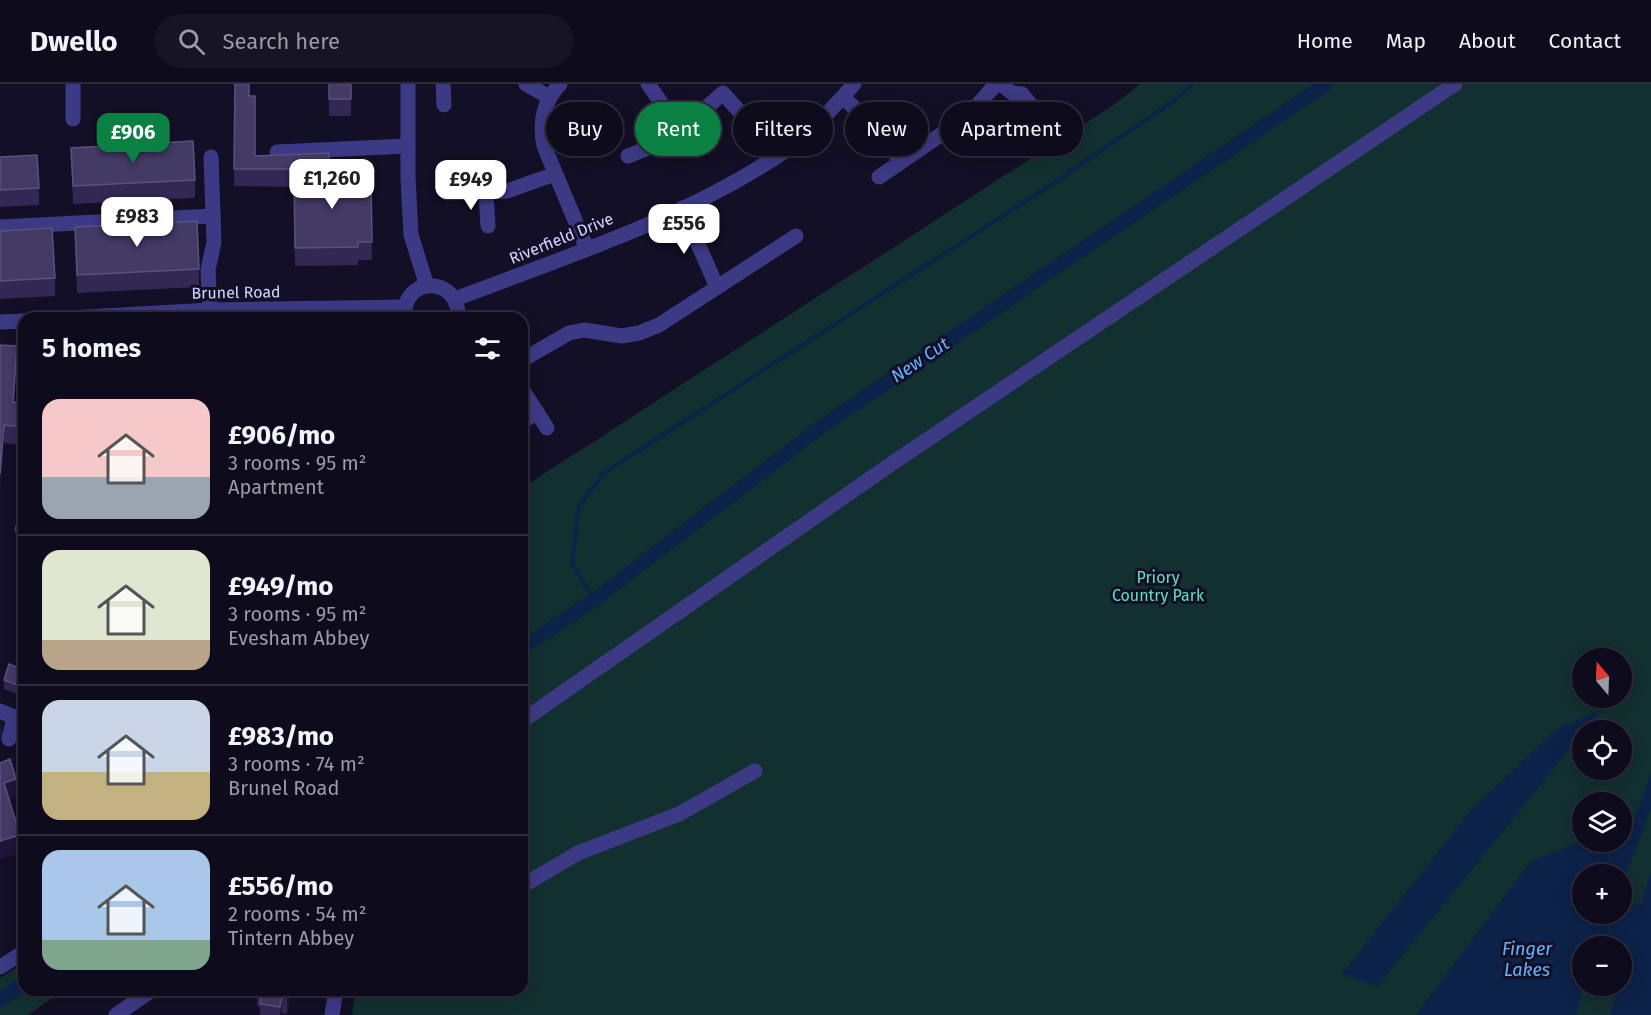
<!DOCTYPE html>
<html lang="en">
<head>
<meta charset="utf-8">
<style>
  :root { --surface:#0e0b1c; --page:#171425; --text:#f1f3f6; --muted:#9b9ba3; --line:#2e2b3b; --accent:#0b8043 }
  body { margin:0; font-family:"Fira Sans",sans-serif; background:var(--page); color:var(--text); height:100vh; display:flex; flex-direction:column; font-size:22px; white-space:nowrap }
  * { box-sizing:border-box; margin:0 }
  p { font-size:20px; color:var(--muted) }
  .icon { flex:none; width:33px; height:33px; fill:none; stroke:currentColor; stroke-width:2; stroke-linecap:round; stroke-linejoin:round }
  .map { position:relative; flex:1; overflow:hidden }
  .details { position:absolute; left:18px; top:228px; width:510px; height:684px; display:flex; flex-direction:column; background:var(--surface); border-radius:18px; box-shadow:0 3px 15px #0003,0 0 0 2px var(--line) }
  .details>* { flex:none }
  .guide { position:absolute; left:546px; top:18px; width:570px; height:54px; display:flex; gap:12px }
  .needle { width:39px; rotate:341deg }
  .fabs { position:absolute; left:1572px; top:564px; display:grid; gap:12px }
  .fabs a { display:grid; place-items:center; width:60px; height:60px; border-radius:50%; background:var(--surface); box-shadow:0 3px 15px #0003,0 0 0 2px var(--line); font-size:30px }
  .price { position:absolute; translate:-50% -51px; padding:0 14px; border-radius:12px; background:#fff; color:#222; font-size:20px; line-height:39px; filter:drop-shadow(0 2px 3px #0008) }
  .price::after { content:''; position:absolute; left:50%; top:36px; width:18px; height:14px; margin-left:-9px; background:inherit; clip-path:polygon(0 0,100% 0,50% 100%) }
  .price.current { background:var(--accent); color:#fff }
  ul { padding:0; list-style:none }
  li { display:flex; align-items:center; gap:18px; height:150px; padding:0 24px }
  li+li { border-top:2px solid var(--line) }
  li span { display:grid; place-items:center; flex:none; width:168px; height:120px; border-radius:18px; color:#555 }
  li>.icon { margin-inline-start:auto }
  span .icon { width:72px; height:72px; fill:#fffc; stroke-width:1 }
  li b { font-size:26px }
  h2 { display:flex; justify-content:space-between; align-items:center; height:72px; padding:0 24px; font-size:26px }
  .pill { padding:0 21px; border-radius:27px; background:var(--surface); box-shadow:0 3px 15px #0003,0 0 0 2px var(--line); font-size:21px; line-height:54px }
  .pill.current { background:var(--accent); color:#fff }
  header { display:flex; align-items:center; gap:36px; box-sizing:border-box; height:84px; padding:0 30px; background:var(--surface); border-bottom:2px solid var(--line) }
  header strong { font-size:28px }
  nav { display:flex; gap:33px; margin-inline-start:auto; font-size:21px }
  .search { width:420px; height:54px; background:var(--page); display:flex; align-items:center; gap:15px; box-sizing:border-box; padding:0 21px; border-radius:33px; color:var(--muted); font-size:22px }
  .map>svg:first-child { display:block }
</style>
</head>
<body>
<header>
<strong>Dwello</strong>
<div class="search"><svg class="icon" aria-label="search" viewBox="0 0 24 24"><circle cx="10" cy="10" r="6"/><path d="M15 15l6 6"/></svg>Search here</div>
<nav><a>Home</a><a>Map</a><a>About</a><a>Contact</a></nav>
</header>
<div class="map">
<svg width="1651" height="931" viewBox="0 0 1651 931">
  <rect width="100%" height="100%" fill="#130f26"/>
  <g fill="#12302f" fill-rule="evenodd">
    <path d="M1140,0H1651V931H352L356,906H522V404L1115,20ZM1582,574H1622V614H1582ZM1582,646H1622V686H1582ZM1582,718H1622V758H1582ZM1582,790H1622V830H1582ZM1582,862H1622V902H1582Z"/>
    <polygon points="24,879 24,906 63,906 28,931 0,931 0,894"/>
  </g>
  <g fill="#0c2248">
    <polygon points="1601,626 1378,902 1342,890 1471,726 1557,645"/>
    <polygon points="1651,690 1651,725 1622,801 1622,790 1582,790 1582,830 1622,830 1622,825 1641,820 1651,788 1651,931 1610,931 1619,902 1622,902 1628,869 1622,868 1622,862 1582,862 1584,902 1576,931 1416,931 1530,778 1577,759 1622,758 1622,752 1628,751"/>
  </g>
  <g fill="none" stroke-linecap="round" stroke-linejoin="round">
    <polyline stroke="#0c2248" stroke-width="4" points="594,516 572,480 579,422 604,389 1054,99 1176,15 1193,0"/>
    <g stroke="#0c2248" stroke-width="14">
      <polyline points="522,564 594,516 821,343 1326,0"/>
      <polyline points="0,916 24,899"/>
    </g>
    <g stroke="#3d3a85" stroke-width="15">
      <polyline points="73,0 73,35"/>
      <polyline points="408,0 408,94 411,151 427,202"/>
      <polyline points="443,0 444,21"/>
      <polyline points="526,0 549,13"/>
      <path d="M560,0C543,18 539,38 544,62L587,165"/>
      <polyline points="648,0 660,17 673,46"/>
      <polyline points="1001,0 1012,9 1022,10 1041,33"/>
      <polyline points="843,13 870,39 901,77"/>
      <polyline points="277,68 408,62"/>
      <polyline points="628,72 653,62 656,54 690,38 723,9 738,26"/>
      <polyline points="879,93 968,32 996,0"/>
      <polyline points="447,109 507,107 555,90"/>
      <polyline points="486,110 488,142"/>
      <polyline points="682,124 717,203"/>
      <polyline points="0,143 213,132"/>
      <path d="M455,215C565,173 687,134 785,67C805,54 838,19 854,0"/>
      <polyline points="210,226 208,186 214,158 211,73"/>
      <polyline points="69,234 210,226 404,223"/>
      <path d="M405,234C401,191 460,191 458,234"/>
      <polyline points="0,238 24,237"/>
      <polyline points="522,276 569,249 584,246 622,252 639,249 659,241 796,152"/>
      <polyline points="522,305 547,344"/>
      <polyline points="522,338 537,328"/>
      <polyline points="22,445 24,445"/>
      <polyline points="0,627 24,637"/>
      <polyline points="522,637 894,378 1455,0"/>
      <polyline points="9,655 14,633"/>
      <polyline points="522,802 578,769 679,730 755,687"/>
      <polyline points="0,883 24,868"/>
      <polyline points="116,931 152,906"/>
      <polyline points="332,931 336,906"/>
    </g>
  </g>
  <g fill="#312854">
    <polygon points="235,0 249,12 255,72 329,69 329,90 357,95 371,94 372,176 358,176 358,181 295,182 294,103 234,102"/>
    <rect x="329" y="0" width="22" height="32"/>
    <polygon points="71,64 195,96 195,114 73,120"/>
    <polygon points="0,73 39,104 39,121 0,123"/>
    <polygon points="75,143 199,185 199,203 77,209"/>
    <polygon points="0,147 55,194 55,212 0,215"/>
    <polygon points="0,261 17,280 14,318 24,319 24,361 4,359"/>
    <polygon points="24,586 24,612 4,605 4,596"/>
    <polygon points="257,906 291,906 287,930 282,929 281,931 260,931 260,923 257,922"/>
  </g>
  <g fill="#1d163a">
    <polygon points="17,262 17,280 13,336 13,318"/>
    <polygon points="4,341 4,359 0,408 0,390"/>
    <polygon points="2,637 2,651 0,658 0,644"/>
    <polygon points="16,695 16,713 4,717 4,699"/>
    <polygon points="20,751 20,769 0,775 0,757"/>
    <polygon points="288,906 291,906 287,930 287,912"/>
    <polygon points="282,911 282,929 281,931 280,931"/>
  </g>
  <g fill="#433a66" stroke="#5a527e" stroke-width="1.5">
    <polygon points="235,0 249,0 249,12 255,12 255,72 329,69 329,85 234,85"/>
    <rect x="329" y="0" width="22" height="15"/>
    <polygon points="193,57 195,96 73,102 71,64"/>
    <polygon points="37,71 39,104 0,106 0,73"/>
    <polygon points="357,89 357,95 371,94 372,158 358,158 358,163 295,164 294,90"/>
    <polygon points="197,137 199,185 77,191 75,143"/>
    <polygon points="52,144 55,194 0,197 0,147"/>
    <polygon points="0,261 17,262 13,318 24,319 24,343 4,341 0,390"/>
    <polygon points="9,580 24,586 24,603 4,596"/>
    <polygon points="10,675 16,695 4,699 20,751 0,757 0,679"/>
    <polygon points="262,906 288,906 287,912 282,911 280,923 260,920"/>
  </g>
  <g text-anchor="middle" stroke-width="6" stroke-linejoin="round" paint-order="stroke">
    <g font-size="16" fill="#d9d4ff" stroke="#130f26">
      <text transform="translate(561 154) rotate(-22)" y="6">Riverfield Drive</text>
      <text transform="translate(236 208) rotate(-1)" y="6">Brunel Road</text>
    </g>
    <g font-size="16" fill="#5fe0c0" stroke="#130f26">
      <text x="1158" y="499">Priory<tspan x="1158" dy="18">Country Park</tspan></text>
    </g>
    <g font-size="18" font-style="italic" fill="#62b6ff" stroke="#130f26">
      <text transform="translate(920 276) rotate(-34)" y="6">New Cut</text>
      <text x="1527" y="871">Finger<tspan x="1527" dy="21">Lakes</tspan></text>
    </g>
  </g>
</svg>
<div class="fabs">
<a><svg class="needle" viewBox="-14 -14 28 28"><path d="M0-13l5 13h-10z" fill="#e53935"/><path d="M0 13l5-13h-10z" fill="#9b9ba3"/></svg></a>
<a><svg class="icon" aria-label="locate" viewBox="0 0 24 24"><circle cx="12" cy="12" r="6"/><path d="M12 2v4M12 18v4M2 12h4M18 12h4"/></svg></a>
<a><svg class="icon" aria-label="layers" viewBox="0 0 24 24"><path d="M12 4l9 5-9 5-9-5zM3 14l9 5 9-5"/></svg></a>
<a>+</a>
<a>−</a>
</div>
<b class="price current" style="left:133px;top:80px">£906</b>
<b class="price" style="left:332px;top:126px">£1,260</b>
<b class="price" style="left:471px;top:127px">£949</b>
<b class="price" style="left:137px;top:164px">£983</b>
<b class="price" style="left:684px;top:171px">£556</b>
<div class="guide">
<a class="pill">Buy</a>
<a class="pill current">Rent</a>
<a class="pill">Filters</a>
<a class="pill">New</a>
<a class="pill">Apartment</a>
</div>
<section class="details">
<h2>5 homes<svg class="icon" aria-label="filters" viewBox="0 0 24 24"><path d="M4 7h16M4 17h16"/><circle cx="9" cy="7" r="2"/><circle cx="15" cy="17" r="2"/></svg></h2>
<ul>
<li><span style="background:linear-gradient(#f6c9c9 65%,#9aa5b1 0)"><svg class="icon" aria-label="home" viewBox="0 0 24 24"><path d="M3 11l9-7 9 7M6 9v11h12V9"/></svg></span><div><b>£906/mo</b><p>3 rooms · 95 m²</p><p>Apartment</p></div></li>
<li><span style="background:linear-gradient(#dfe7d0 75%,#b9a48a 0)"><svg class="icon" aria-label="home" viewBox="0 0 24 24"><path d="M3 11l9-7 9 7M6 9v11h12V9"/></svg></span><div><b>£949/mo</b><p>3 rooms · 95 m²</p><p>Evesham Abbey</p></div></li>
<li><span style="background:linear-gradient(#c9d6e8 60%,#c2b280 0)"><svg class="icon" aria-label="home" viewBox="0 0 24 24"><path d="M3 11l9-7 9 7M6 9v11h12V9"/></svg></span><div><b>£983/mo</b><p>3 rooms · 74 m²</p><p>Brunel Road</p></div></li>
<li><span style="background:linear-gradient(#a9c7e8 75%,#7fa58c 0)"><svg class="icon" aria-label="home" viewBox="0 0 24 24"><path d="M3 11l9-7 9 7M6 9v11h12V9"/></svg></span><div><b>£556/mo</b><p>2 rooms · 54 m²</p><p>Tintern Abbey</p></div></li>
</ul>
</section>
</div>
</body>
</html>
